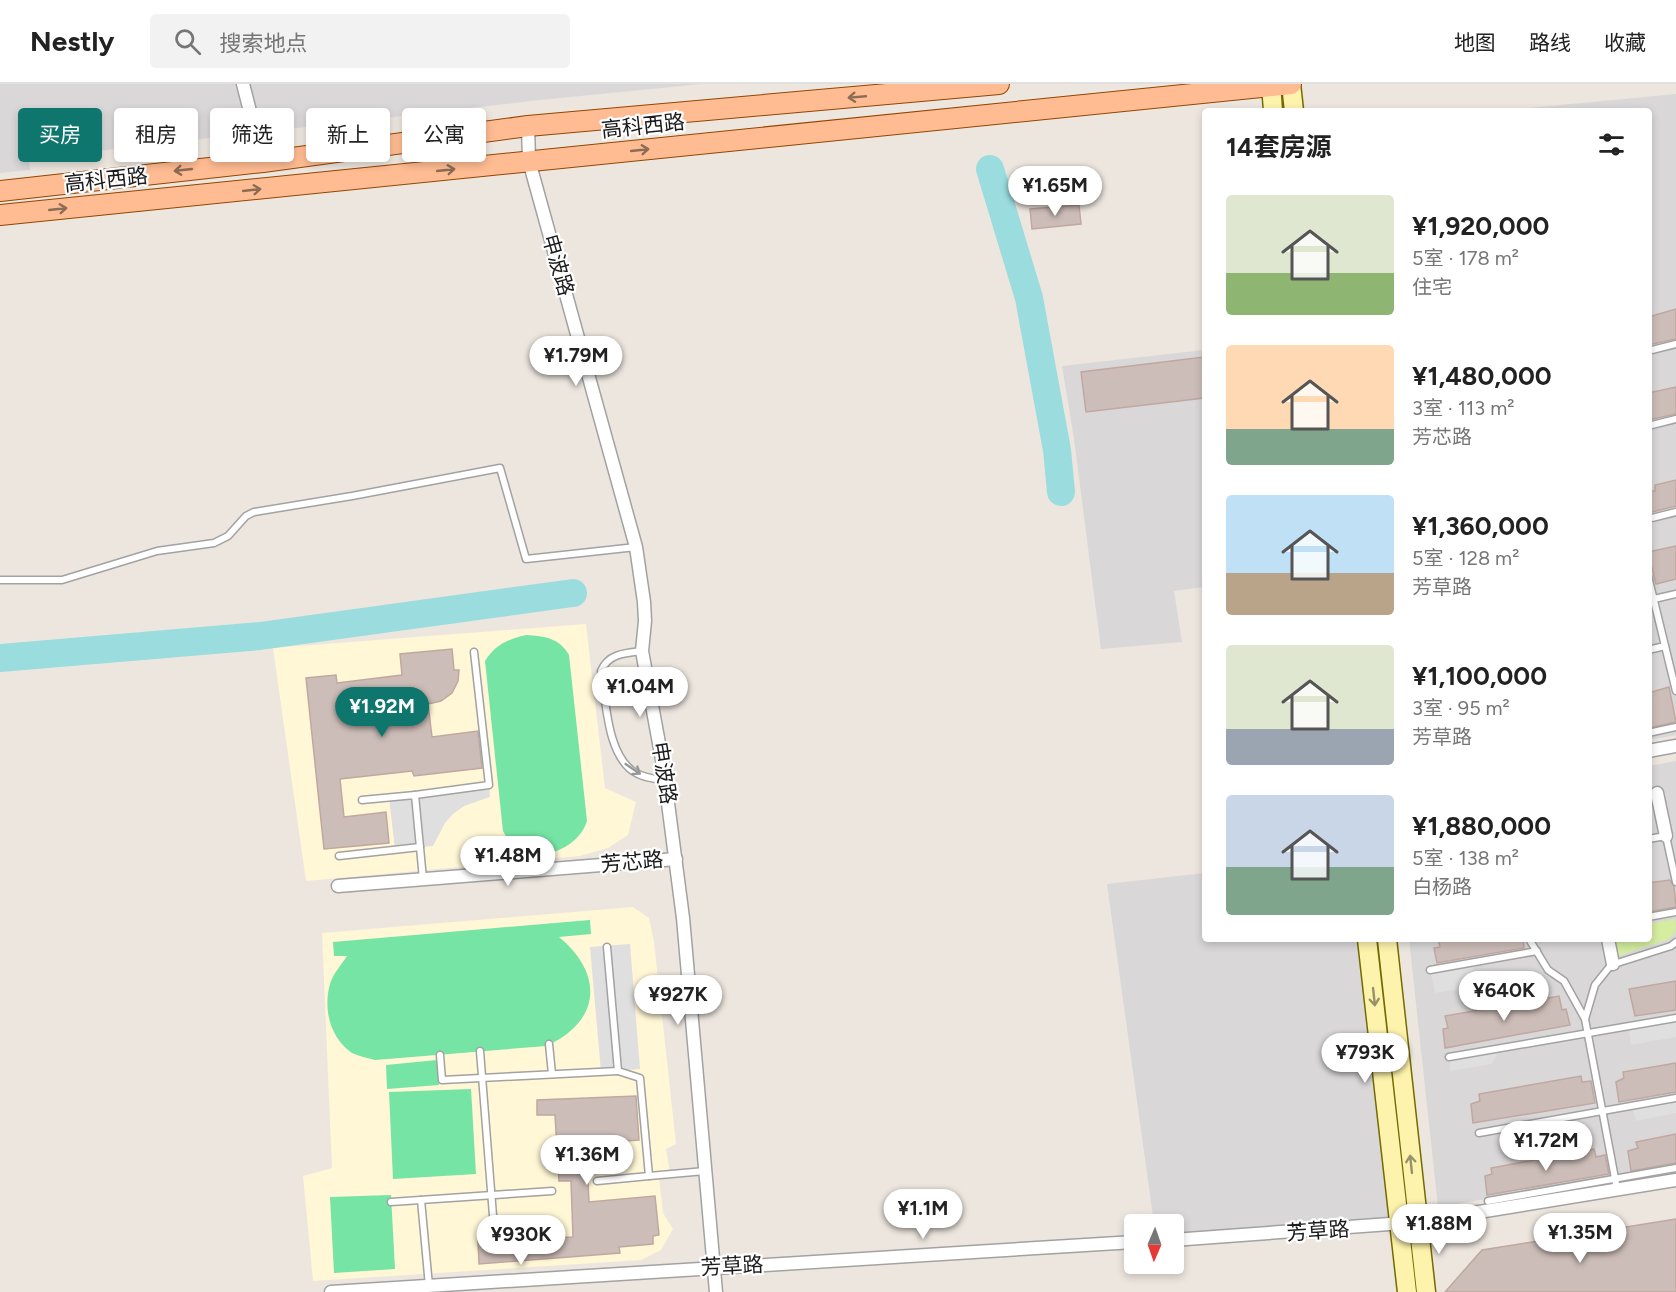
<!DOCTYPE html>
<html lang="zh">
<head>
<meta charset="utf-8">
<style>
  :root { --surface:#fff; --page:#f2f2f2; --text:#222; --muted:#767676; --line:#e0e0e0; --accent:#0f766e }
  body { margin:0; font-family:Figtree,"Noto Sans SC",sans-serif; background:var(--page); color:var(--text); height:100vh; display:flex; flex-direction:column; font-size:22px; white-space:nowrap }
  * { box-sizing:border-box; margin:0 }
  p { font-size:20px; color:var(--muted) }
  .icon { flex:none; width:33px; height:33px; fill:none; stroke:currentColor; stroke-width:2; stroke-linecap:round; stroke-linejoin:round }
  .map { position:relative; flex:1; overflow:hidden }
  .details { position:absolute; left:1202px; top:24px; width:450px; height:834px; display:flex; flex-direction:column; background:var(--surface); border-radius:6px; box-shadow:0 3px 9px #0003 }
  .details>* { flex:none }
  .top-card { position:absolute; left:18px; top:24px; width:570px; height:54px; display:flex; gap:12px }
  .needle { width:39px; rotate:182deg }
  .tools { position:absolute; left:1124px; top:1130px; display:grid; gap:12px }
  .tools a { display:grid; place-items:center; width:60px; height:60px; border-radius:6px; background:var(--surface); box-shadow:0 3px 9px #0003; font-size:30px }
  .price { position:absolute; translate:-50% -51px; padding:0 14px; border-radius:21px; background:#fff; color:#222; font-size:20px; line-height:39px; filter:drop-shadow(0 2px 3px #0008) }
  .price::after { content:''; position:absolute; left:50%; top:36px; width:18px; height:14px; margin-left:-9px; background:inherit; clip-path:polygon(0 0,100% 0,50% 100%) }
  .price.active { background:var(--accent); color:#fff }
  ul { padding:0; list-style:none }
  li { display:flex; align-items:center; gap:18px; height:150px; padding:0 24px }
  li span { display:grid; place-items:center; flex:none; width:168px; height:120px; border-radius:6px; color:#555 }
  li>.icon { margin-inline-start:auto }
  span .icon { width:72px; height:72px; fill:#fffc; stroke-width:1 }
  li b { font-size:26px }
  h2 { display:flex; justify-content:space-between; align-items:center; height:72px; padding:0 24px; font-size:26px }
  .tag { padding:0 21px; border-radius:6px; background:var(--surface); box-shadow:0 3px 9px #0003; font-size:21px; line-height:54px }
  .tag.active { background:var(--accent); color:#fff }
  header { display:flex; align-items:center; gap:36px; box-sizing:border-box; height:84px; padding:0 30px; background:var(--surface); border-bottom:2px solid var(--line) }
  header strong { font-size:28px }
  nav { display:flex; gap:33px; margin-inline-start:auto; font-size:21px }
  .search { width:420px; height:54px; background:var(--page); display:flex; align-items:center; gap:15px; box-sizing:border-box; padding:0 21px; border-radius:6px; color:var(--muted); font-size:22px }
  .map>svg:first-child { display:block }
</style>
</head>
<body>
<header>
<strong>Nestly</strong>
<div class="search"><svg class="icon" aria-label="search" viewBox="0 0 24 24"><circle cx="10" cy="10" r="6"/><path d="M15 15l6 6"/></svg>搜索地点</div>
<nav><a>地图</a><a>路线</a><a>收藏</a></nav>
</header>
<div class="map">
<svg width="1676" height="1208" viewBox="0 0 1676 1208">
  <rect width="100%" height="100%" fill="#ede6df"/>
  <g fill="#d9d7d8">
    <polygon points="0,0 702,0 540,16 29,75 30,86 0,89"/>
    <polygon points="1676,10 1676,651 1649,656 1648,27 1499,27"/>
    <polygon points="1204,266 1204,503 1174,507 1182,558 1101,565 1074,355 1062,282"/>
    <polygon points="1676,677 1676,1083 1438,1123 1409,855 1648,855 1649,682"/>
    <polygon points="1204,789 1204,855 1367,855 1398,1141 1173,1156 1173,1140 1154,1140 1107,800"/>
  </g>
  <g fill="#fff7d6">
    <polygon points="586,540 605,704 636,718 628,751 608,764 580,772 306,797 273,564"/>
    <polygon points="633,823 649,834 654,858 676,1060 666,1065 670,1089 659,1093 663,1129 673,1145 661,1166 641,1176 313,1197 303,1092 332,1084 322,849"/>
  </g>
  <polygon fill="#d4ed9f" points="1675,835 1676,847 1669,855 1618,872 1616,855 1648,855 1649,840"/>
  <g fill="#75e4a4">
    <path d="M526,551C545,552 559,554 569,571L587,737C579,763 543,779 517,765C511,761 507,754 503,747L485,577C495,561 508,555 526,551Z"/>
    <path d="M590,836L591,850L559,853C605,891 600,938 546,962L375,976C368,974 358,972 352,969C330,954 323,925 330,900C333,890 341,881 347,872H334L333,858Z"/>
    <polygon points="437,976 439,1001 387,1005 386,981"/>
    <polygon points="471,1005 476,1090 393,1095 389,1008"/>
    <polygon points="391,1111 395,1185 334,1189 330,1113"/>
  </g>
  <g fill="#dfdfdf">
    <polygon points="489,701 490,713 464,722 453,730 445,739 433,762 395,765 389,714"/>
    <polygon points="630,860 640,985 601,988 590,863"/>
    <polygon points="1481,877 1473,885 1471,894 1472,903 1435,909 1430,886"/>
    <polygon points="1676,934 1676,953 1631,961 1628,942"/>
    <polygon points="1500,964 1492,980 1450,987 1449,973"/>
    <polygon points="1676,1014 1676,1029 1636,1037 1632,1022"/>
  </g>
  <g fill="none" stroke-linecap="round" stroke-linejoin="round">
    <g stroke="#9bdddf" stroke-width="28">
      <polyline points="990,85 1029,214 1057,366 1061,408"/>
      <polyline points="0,574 260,552 573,509"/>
    </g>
  </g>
  <g fill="#cdbdb8" stroke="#c0a8a0" stroke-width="1.5">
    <polygon points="1079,121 1081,140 1032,145 1030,125"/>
    <polygon points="1676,225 1676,255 1648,261 1648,233"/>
    <polygon points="1204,273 1204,314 1086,328 1081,288"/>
    <polygon points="1676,303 1676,330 1648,336 1648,309"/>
    <polygon points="1676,396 1676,422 1648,429 1648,407 1655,407 1655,401"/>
    <polygon points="1676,462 1676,495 1656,500 1648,468"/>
    <polygon points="452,565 454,586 459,586 458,597 452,609 441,617 428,620 432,653 478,647 482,684 414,692 412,687 340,695 344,733 386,728 389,759 324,765 306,594 336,591 337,599 402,591 400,570"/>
    <polygon points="1669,603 1676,638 1648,644 1648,609"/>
    <polygon points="1670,796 1674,803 1676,823 1648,828 1648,799"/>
    <polygon points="1438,855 1523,855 1524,864 1437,879 1434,864 1440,863"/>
    <polygon points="1676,897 1676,926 1635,932 1629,905"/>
    <polygon points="1559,912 1562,926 1566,925 1570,941 1445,964 1443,945 1448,944 1445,932"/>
    <polygon points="1676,979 1676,1008 1619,1018 1616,998 1624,994 1623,988"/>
    <polygon points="1581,992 1582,998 1591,997 1595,1019 1473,1039 1471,1020 1480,1017 1479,1010"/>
    <polygon points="636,1012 639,1056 586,1060 589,1118 655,1112 659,1151 653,1152 653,1160 619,1163 620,1169 479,1180 478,1157 490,1157 495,1162 498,1161 500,1156 573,1153 571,1097 559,1097 555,1031 537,1031 537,1016"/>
    <polygon points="1676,1050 1676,1079 1631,1087 1628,1067 1638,1064 1636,1058"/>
    <polygon points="1594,1065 1596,1073 1605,1071 1609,1090 1487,1111 1485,1092 1492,1090 1491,1084"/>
    <polygon points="1676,1135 1676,1208 1445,1208 1482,1166"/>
  </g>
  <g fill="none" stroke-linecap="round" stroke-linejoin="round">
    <g stroke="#a2a2a2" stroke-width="9">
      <g id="service">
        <polyline points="1648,267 1676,260"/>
        <polyline points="1648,342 1676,335"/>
        <polyline points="1648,435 1676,428"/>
        <polyline points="1648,492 1676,607"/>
        <polyline points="0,496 62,496 157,467 214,459 228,452 246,432 254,428 352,412 500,384 526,475 636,463"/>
        <polyline points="1654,515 1676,510"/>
        <polyline points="1648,566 1665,562"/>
        <path d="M642,567C624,569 608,570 601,587C606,617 607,676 638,690C646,694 657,695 665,697"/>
        <polyline points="1648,649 1676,643"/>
        <polyline points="415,711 489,701 474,568"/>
        <polyline points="362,716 415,711 423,795"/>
        <polyline points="1648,755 1666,752 1676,798"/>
        <polyline points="339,772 420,763"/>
        <polyline points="1648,833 1676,828"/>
        <polyline points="1529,855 1548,886 1564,897 1585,935 1617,1105"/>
        <polyline points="607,863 618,987 640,994 649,1092 705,1087"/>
        <polyline points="1430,886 1537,867"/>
        <polyline points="1585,935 1595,901 1611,881 1671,862 1676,858"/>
        <polyline points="549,960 552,990"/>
        <polyline points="480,967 495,1157"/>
        <polyline points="440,971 442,996 618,987"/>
        <polyline points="1449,973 1676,934"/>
        <polyline points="1479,1049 1676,1014"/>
        <polyline points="597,1097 649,1092"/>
        <polyline points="421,1116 429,1202"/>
        <polyline points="1488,1117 1676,1084"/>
        <polyline points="391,1118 552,1107"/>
      </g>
    </g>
    <g stroke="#a2a2a2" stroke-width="15">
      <g id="minor">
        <polyline points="243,0 263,78"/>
        <polyline points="528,42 529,77 636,463 644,518 645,537 642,567 663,681 683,834 716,1208"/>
        <polyline points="1648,667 1676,662"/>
        <polyline points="1657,709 1666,752"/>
        <polyline points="338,802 676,775"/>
        <polyline points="1608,855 1613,880"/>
        <polyline points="1173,1156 1417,1138 1676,1096"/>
        <polyline points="331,1208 1134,1158"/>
      </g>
    </g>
    <g stroke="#736a00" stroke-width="21">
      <g id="secondary">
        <polyline points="1271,0 1273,27"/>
        <polyline points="1291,0 1294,27"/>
        <polyline points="1367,855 1407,1208"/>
        <polyline points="1387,855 1426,1208"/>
      </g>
    </g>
    <g stroke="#914600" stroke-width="22">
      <g id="primary">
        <polyline points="0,107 263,78 528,42 999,0"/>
        <polyline points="0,131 1291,0"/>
      </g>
    </g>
    <use href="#service" stroke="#fff" stroke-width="6"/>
    <use href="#minor" stroke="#fff" stroke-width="12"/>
    <use href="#secondary" stroke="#fef3ac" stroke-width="18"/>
    <use href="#primary" stroke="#ffbc92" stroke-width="20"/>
  </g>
  <defs><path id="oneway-shaft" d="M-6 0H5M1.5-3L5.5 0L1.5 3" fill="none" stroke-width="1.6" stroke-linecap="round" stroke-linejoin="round" transform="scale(1.5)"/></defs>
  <g stroke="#8d6c56">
    <use href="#oneway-shaft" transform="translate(857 13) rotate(175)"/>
    <use href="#oneway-shaft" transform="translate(640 66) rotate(-6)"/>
    <use href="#oneway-shaft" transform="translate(183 86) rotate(174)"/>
    <use href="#oneway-shaft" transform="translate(446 86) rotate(-6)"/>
    <use href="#oneway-shaft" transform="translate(252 106) rotate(-6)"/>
    <use href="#oneway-shaft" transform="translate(58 125) rotate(-6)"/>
  </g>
  <use stroke="#989898" href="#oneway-shaft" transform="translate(633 685) rotate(34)"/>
  <g stroke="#98926b">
    <use href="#oneway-shaft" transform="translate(1374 913) rotate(84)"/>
    <use href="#oneway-shaft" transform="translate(1411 1080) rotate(-96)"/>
  </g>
  <g text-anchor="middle" stroke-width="4.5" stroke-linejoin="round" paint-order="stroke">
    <g font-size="21" fill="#1b1b1b" stroke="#fff">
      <text transform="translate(643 42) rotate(-6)" y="7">高科西路</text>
      <text transform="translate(106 96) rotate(-6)" y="7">高科西路</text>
      <text transform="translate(558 181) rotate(74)" y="7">申波路</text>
      <text transform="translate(664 689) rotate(81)" y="7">申波路</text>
      <text transform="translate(632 778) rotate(-5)" y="7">芳芯路</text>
      <text transform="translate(1318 1147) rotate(-4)" y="7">芳草路</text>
      <text transform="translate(732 1182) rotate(-3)" y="7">芳草路</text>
    </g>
  </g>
</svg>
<div class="tools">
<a><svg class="needle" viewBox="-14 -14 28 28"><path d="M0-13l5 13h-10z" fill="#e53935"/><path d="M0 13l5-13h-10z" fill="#767676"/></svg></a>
</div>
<b class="price" style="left:1055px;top:133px">¥1.65M</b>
<b class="price" style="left:576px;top:303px">¥1.79M</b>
<b class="price" style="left:640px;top:634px">¥1.04M</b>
<b class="price active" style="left:382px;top:654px">¥1.92M</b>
<b class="price" style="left:508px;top:803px">¥1.48M</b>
<b class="price" style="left:1504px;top:938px">¥640K</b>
<b class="price" style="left:678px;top:942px">¥927K</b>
<b class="price" style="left:1365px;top:1000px">¥793K</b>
<b class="price" style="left:1546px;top:1088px">¥1.72M</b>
<b class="price" style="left:587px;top:1102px">¥1.36M</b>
<b class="price" style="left:923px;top:1156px">¥1.1M</b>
<b class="price" style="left:1439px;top:1171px">¥1.88M</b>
<b class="price" style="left:1580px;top:1180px">¥1.35M</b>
<b class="price" style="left:521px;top:1182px">¥930K</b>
<div class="top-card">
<a class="tag active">买房</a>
<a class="tag">租房</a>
<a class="tag">筛选</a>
<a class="tag">新上</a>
<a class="tag">公寓</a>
</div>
<section class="details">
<h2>14套房源<svg class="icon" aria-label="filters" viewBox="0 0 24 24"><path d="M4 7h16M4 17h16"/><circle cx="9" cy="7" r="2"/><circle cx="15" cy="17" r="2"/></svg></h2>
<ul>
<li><span style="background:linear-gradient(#dfe7d0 65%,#8fb573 0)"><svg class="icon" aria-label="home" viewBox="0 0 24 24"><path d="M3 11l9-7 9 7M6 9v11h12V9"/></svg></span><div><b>¥1,920,000</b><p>5室 · 178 m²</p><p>住宅</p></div></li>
<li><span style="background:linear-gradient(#ffd9b3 70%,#7fa58c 0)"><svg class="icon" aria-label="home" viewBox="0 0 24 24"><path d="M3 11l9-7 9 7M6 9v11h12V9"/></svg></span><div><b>¥1,480,000</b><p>3室 · 113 m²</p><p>芳芯路</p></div></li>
<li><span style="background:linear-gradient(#bfe0f5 65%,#b9a48a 0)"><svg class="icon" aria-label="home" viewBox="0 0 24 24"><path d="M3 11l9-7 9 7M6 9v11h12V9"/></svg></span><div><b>¥1,360,000</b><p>5室 · 128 m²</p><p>芳草路</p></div></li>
<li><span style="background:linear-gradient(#dfe7d0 70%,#9aa5b1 0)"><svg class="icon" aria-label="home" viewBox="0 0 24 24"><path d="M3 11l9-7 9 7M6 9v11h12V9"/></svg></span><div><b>¥1,100,000</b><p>3室 · 95 m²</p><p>芳草路</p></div></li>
<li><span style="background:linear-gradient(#c9d6e8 60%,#7fa58c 0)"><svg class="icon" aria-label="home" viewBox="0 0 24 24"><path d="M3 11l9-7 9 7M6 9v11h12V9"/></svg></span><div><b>¥1,880,000</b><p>5室 · 138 m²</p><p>白杨路</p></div></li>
</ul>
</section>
</div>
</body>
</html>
